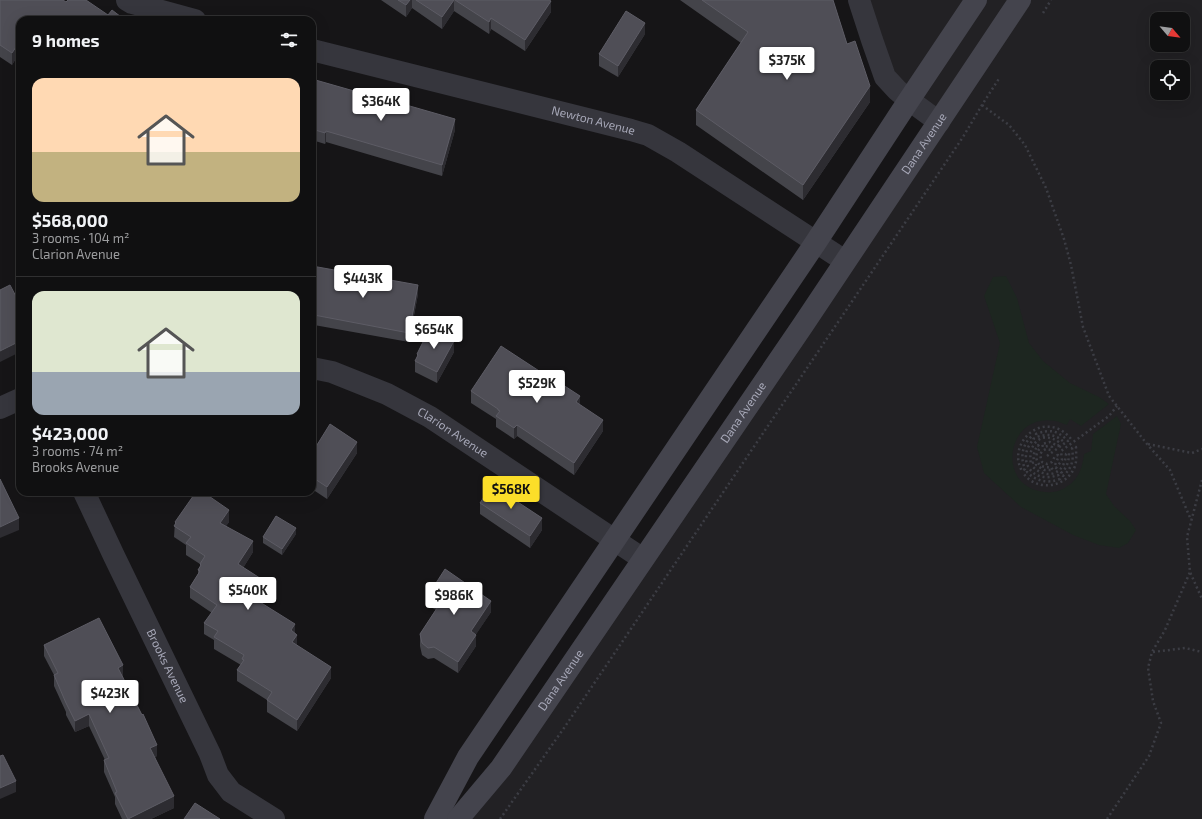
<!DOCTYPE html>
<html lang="en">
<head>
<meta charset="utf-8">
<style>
  :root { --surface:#101011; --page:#1e1e1f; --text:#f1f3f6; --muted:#9c9d9f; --line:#303031; --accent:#fbde29 }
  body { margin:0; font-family:"Exo 2",sans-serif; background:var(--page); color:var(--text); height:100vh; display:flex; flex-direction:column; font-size:15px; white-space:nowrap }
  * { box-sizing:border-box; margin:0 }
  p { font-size:13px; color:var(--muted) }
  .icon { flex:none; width:22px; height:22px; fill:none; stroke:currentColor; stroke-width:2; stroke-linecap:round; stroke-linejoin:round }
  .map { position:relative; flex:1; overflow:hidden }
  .side { position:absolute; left:16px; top:16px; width:300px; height:480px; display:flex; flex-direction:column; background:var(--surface); border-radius:12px; box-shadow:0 4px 16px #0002,0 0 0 1px var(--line) }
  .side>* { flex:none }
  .needle { width:26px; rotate:119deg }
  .tools { position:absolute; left:1150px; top:12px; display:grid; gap:8px }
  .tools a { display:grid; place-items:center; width:40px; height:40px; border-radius:8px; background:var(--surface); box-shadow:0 4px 16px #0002,0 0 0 1px var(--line); font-size:20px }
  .price { position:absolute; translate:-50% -34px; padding:0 9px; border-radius:4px; background:#fff; color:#222; font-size:13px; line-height:26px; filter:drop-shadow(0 1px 2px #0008) }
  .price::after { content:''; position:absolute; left:50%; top:24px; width:12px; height:9px; margin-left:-6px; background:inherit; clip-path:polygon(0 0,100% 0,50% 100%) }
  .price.on { background:var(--accent); color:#111 }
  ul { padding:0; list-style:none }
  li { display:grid; align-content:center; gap:8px; height:212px; padding:0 16px }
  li+li { border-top:1px solid var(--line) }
  li span { display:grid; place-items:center; height:124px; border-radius:12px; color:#555 }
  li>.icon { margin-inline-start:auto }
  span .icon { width:72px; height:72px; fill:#fffc; stroke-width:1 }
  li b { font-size:17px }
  h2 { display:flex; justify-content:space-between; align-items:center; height:48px; padding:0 16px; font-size:17px }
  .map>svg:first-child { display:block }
</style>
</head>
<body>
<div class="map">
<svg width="1202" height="819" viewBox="0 0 1202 819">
  <rect width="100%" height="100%" fill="#161517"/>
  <path fill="#222124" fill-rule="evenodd" d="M859,0H1202V819H458L939,122L909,100ZM1157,19H1183V45H1157ZM1157,67H1183V93H1157Z"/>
  <path fill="#1d2620" d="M1006,276L1017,298L1029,343L1043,361L1070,383L1099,397L1109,404L1081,426L1070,419L1067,425C1063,424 1059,421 1055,421C1009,412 995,481 1039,491C1047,493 1055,493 1063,489C1078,481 1082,470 1084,454L1091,451L1093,434L1117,416L1121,424L1106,494L1114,506L1130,521L1136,530L1128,543L1119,548L1099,545L1073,535L1021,507L984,473L977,447L1000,343L984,296L993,277Z"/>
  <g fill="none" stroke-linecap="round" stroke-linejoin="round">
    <g stroke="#3c3d44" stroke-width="2.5" stroke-dasharray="2 3" stroke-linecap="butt">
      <polyline points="1043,13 1051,0"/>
      <polyline points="982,105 1009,125 1025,145 1046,188 1064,239 1071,265 1083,327 1109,396 1147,444 1170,470 1191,520"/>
      <polyline points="1148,444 1192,453 1202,449"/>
      <path d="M1047,456L1065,443C1057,435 1048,433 1037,437L1036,434C1050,429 1057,430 1068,441L1071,439C1067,434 1062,430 1056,428C1031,420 1009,449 1022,471L1025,469C1020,457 1022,445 1032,436L1034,439C1015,459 1032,485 1058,475L1060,479C1047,484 1036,481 1027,472L1024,474C1037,492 1067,488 1075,466C1077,460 1076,454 1076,447L1072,448C1074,460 1072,468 1063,476L1061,473C1067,468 1069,461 1069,453L1066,454C1065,473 1048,481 1033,467L1036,465L1044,470H1053L1051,467C1038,469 1032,458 1040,448L1038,445C1034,451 1033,455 1034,462L1031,464C1027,444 1042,429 1060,443L1058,446L1050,442L1042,444L1043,447L1048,446L1052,447L1051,450L1046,449L1042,451L1040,455L1042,462L1047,464L1052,462L1055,456L1058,455V458L1055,465L1056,468L1062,460L1061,451L1109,416L1117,406"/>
      <polyline points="1202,480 1187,537 1190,572 1202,599"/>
      <polyline points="1153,652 1185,648 1202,652"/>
      <polyline points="500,819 564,728 963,137 982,105 1000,77"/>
      <polyline points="1107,819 1149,756 1161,723 1153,701 1148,668 1152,652 1165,630 1190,572"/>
    </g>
    <g stroke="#36363d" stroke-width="22">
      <polyline points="127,0 132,3 195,20"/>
      <polyline points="859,0 872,40 885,77 897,90 909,100 939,122"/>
      <path id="s1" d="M312,50L631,130L648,135L678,152L845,261"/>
      <path id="s2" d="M312,368L332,372L387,394L430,417L643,559"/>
      <polyline points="0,408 20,399"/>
      <path id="s3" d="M84,492L114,556L210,754L218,775L231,792L274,819"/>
    </g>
    <g stroke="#44444d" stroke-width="22">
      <polyline points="435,819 468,757 816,242 909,100 976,0"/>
      <path id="s4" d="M458,819L501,768L803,325L1020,0"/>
    </g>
  </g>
  <g fill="#44444a">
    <polygon points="0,0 66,2 108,15 20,20 20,52 12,65 0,57"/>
    <polygon points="381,0 549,0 551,12 525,51 491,29 489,34 454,11 442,29 412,8 406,17"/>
    <polygon points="680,0 833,0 847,44 870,102 803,200 696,125 696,110 741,43"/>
    <polygon points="645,34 618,77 599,66 599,54"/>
    <polygon points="312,79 455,130 442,176 326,142 325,144 312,140"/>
    <polygon points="312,266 418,294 409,342 314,325 314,315 315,309 312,308"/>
    <polygon points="454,352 437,383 415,372 415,361 417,357 417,354"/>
    <polygon points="471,391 580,405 603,431 574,475 517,436 514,439 496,427 496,419 471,403"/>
    <polygon points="312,453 357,453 327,499 312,489"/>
    <polygon points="480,503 542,530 530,548 480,514"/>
    <polygon points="175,522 229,522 226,526 253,552 243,568 266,593 260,602 295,633 297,645 331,678 297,731 267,712 267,700 237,681 237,670 241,665 214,649 214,640 204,634 204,623 212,613 190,598 190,587 198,574 198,570 200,567 200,564 186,555 186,545 174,537"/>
    <polygon points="296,534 282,555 263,543 263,537"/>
    <polygon points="429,594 491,612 476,634 476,646 458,673 434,658 428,659 422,655 420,646 420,634 436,610 429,606"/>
    <polygon points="44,645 123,677 157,756 155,757 174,808 151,819 122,819 115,804 115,797 104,772 104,760 105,760 89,726 75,732 66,715 66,712 54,686 54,675 44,656"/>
  </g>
  <g fill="#2d2c31">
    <polygon points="410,0 412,0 412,8 406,17 406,5"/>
    <polygon points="454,0 454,11 442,29 442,17"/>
    <polygon points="551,1 551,12 525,51 525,40"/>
    <polygon points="491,18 491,29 489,34 489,22"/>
    <polygon points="645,23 645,34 618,77 618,66"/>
    <polygon points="20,41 20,52 12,65 12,53"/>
    <polygon points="870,86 870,102 803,200 803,185"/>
    <polygon points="455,119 455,130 442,176 442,165"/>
    <polygon points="326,131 326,142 325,144 325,133"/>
    <polygon points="418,285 418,294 409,342 409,333"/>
    <polygon points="20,341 20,352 0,362 0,351"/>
    <polygon points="454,341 454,352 437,383 437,372"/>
    <polygon points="580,396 580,407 576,402"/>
    <polygon points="603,420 603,431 574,475 574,463"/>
    <polygon points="517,425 517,436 514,439 514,428"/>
    <polygon points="357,442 357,453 327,499 327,487"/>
    <polygon points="229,510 229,522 220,534 220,523"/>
    <polygon points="19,518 19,530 0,538 0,527"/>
    <polygon points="542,518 542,530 530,548 530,536"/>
    <polygon points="296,528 296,534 282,555 282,549"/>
    <polygon points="253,541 253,552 238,576 238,564"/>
    <polygon points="266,582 266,593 255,610 255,599"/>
    <polygon points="491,601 491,612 471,642 471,631"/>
    <polygon points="295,624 295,635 291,630"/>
    <polygon points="297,635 297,646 292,642"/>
    <polygon points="476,635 476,646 458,673 458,662"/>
    <polygon points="123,665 123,677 118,679 118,668"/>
    <polygon points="331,667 331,678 297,731 297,720"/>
    <polygon points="89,714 89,726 75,732 75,721"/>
    <polygon points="157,745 157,756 150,759 150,748"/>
    <polygon points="16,781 16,792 0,799 0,788"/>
    <polygon points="174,796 174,808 151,819 128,819"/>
  </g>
  <g fill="#4f4e56" stroke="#5d5c65">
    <polygon points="0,0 63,0 66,2 68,0 86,0 108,15 112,10 125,20 20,20 20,41 12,53 0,45"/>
    <polygon points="398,0 410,0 406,5"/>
    <polygon points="416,0 454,0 442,17"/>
    <polygon points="455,0 549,0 551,1 525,40 491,18 489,22"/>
    <polygon points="702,0 833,0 847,44 855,41 870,86 803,185 696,110 748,32"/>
    <polygon points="626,11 645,23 618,66 599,54"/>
    <polygon points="312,79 361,93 361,92 455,119 442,165 326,131 325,133 312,129"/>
    <polygon points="312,266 418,285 409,333 314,315 316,300 312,299"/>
    <polygon points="10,285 20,304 20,341 0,351 0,290"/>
    <polygon points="430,328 454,341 437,372 415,361 418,355 417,354"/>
    <polygon points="501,346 556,382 557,381 580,396 576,402 603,420 574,463 517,425 514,428 496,416 500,411 498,410 498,409 471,391"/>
    <polygon points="330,424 357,442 327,487 312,477 312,453"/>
    <polygon points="0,479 19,518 0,527"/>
    <polygon points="492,485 542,518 530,536 480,503"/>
    <polygon points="196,492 203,492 229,510 220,523 253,541 238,564 266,582 255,599 295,624 291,630 297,635 292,642 331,667 297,720 267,700 272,692 237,670 244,660 242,659 244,655 214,637 218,631 204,623 217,605 190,587 200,571 198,570 201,565 200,564 205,556 186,543 191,537 174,526 176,523 175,522"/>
    <polygon points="276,516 296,528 282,549 263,537"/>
    <polygon points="445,569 491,601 471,631 476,635 458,662 434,647 428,648 422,643 420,634 441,602 429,594"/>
    <polygon points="99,618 123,665 118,668 142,715 143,714 157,745 150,748 174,796 128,819 115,793 117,792 104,760 109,758 89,714 75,721 66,703 54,675 58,673 44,645"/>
    <polygon points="3,755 16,781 0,788 0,756"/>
    <polygon points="195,803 220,819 184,819"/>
  </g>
  <g text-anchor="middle" stroke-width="3" stroke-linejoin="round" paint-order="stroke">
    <g font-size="12" fill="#a7a8b8" stroke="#111012">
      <text dy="4" stroke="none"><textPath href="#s1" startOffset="290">Newton Avenue</textPath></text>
      <text dy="4" stroke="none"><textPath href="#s4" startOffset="821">Dana Avenue</textPath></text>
      <text dy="4" stroke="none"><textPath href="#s4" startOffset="497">Dana Avenue</textPath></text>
      <text dy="4" stroke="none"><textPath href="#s2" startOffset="156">Clarion Avenue</textPath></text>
      <text dy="4" stroke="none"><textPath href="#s3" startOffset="193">Brooks Avenue</textPath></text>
      <text dy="4" stroke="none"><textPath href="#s4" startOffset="173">Dana Avenue</textPath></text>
    </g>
  </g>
</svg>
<div class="tools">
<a><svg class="needle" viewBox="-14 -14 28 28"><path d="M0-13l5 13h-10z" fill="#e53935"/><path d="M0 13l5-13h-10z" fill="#9c9d9f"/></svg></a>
<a><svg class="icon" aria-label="locate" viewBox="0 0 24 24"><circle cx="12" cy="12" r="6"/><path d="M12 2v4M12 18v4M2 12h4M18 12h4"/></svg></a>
</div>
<b class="price" style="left:787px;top:81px">$375K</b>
<b class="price" style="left:381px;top:122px">$364K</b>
<b class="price" style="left:363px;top:299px">$443K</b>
<b class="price" style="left:434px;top:350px">$654K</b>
<b class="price" style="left:537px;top:404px">$529K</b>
<b class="price on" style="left:511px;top:510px">$568K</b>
<b class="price" style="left:248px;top:611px">$540K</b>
<b class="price" style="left:454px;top:616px">$986K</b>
<b class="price" style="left:110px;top:714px">$423K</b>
<section class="side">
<h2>9 homes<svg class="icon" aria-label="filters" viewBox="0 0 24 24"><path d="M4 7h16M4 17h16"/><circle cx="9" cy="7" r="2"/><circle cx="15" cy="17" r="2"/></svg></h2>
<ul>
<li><span style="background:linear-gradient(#ffd9b3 60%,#c2b280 0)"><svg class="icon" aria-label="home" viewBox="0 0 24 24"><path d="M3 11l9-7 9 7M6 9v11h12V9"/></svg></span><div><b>$568,000</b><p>3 rooms · 104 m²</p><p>Clarion Avenue</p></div></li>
<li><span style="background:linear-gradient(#dfe7d0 65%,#9aa5b1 0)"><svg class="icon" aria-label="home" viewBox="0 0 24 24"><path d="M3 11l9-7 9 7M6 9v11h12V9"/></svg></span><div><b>$423,000</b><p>3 rooms · 74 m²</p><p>Brooks Avenue</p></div></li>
</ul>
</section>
</div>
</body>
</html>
